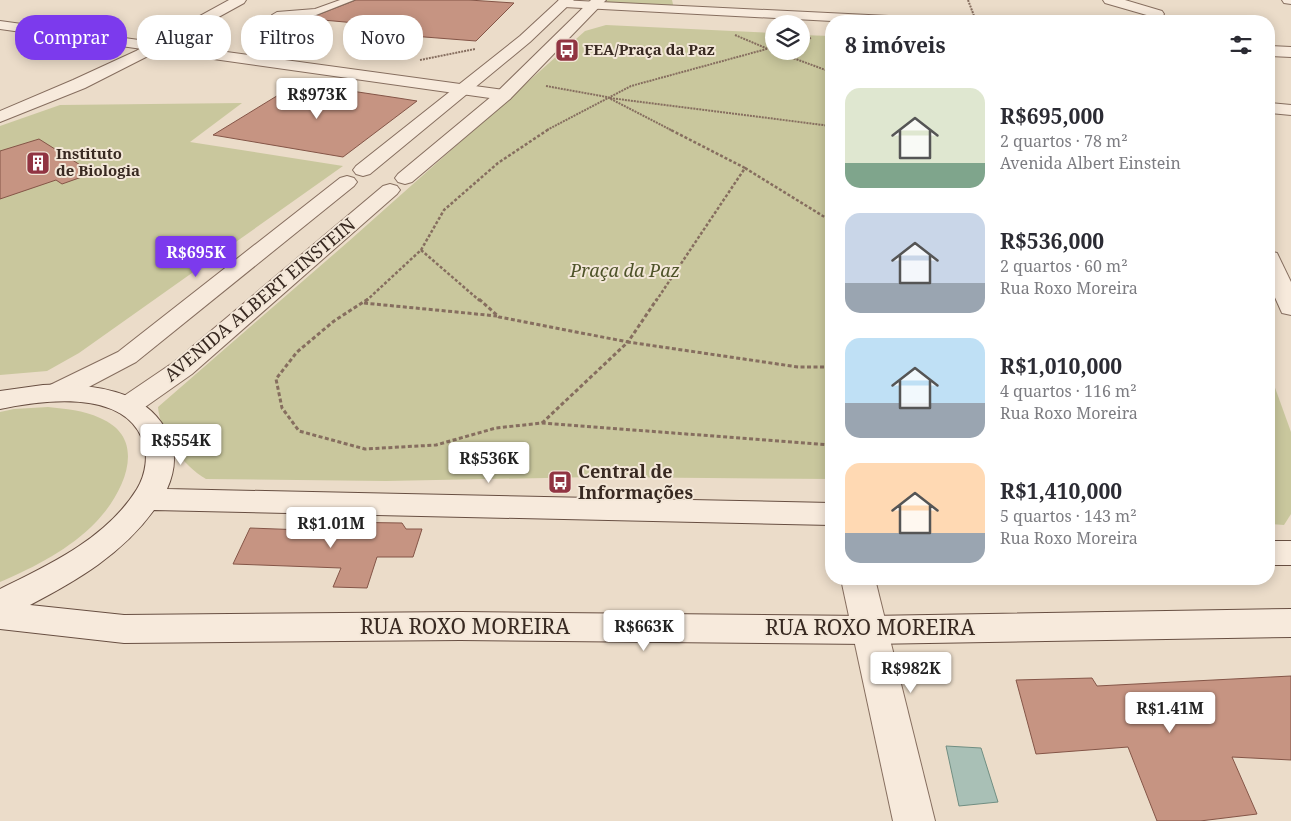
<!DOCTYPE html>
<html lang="pt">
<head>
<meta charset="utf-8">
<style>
  :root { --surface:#fff; --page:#f2f2f3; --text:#2b2b33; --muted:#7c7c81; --accent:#7c3aed }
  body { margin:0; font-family:"Noto Serif",serif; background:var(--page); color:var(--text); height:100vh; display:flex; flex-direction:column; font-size:19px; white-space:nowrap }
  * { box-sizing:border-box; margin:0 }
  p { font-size:16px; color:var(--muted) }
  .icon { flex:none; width:28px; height:28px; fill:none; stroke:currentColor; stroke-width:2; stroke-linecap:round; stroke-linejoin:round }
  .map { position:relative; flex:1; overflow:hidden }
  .drawer { position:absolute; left:825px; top:15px; width:450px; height:570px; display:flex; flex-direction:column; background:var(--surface); border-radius:20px; box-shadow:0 2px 12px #0003 }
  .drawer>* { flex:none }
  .top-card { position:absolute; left:15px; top:15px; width:475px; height:45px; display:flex; gap:10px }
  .tools { position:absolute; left:765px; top:15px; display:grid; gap:10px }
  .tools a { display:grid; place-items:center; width:45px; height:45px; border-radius:50%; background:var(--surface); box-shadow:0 2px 12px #0003; font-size:25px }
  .price { position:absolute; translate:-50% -42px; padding:0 11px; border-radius:5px; background:#fff; color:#222; font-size:16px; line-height:32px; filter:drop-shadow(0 1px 2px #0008) }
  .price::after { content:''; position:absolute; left:50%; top:30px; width:15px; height:11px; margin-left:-8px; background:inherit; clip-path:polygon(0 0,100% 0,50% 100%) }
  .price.current { background:var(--accent); color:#fff }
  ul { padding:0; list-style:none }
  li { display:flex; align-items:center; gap:15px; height:125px; padding:0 20px }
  li span { display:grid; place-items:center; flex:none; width:140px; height:100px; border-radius:15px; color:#555 }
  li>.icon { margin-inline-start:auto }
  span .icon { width:60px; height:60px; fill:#fffc; stroke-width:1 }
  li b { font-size:21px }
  h2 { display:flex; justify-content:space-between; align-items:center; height:60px; padding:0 20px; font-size:21px }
  .pill { padding:0 18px; border-radius:20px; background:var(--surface); box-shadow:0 2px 12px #0003; font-size:18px; line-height:45px }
  .pill.current { background:var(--accent); color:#fff }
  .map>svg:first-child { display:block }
</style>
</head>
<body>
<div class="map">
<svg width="1291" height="821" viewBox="0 0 1291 821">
  <rect width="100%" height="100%" fill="#ebdcc9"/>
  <g fill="#c9c79d">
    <polygon points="599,0 672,0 674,9 595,5"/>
    <path d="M606,25L774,33V51H801V35L831,36V479L594,477L386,481L206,479C183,466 160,434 158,407L349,241L585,31Z"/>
    <polygon points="242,103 190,142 343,166 79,353 47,371 0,375 0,126 60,105"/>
    <polygon points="1269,371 1291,432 1291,514 1284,525 1269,524"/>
    <path d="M48,407C66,409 83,410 100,418C150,439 123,494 96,522C70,549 35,567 0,582V412L14,409Z"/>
  </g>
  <polygon fill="#a9c0b6" stroke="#708e82" points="946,746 981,748 998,802 959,806"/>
  <g fill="#c69482" stroke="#845547">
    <polygon points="356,0 469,0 514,3 476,41 412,36 421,29 312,19 312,17"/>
    <polygon points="298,83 398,98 417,101 343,157 213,135"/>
    <polygon points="39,139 93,173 62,184 56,180 0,199 0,151"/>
    <polygon points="334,522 402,523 406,529 422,529 413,557 377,557 367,588 333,587 341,568 233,564 250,528 330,531"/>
    <polygon points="1291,676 1291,760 1232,757 1257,814 1200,821 1157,821 1128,747 1036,754 1016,680 1092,678 1097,686"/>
  </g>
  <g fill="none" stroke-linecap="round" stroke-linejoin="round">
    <g stroke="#866e5f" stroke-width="2">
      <polygon id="service" points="340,0 354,0 316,15 277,18 272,15 277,12 315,9"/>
    </g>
    <g stroke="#866e5f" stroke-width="2">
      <g id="minor">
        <polygon points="559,0 909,17 914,18 916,21 832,21 564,7 559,6 557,3"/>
        <polygon points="1103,0 1125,0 1162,11 1164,14 1162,17 1157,18 1105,3"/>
        <polygon points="1282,0 1291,0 1291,4 1284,3"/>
        <polygon points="0,21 504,90 510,91 512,95 510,99 504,100 0,29"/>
        <polygon points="1269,46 1291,47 1291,57 1269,56"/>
        <polygon points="1269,103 1291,105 1291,115 1269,113"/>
        <polygon points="1269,251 1277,253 1291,282 1291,315 1282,313 1269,284"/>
        <polygon points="841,579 875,579 935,821 893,821"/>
      </g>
    </g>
    <g stroke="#866e5f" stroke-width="2">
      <g id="tertiary">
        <polygon points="229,0 246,0 244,3 146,57 85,88 0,122 0,111 73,80 136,51"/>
        <polygon points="559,0 574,0 530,42 370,174 363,176 356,174 353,170 356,166 520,36"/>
        <polygon points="591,0 606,0 510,99 412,182 405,184 398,182 395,178 398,174 498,91"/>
        <polygon points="347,176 354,178 357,182 354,186 136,362 66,399 56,401 46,399 43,393 46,387 118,352 340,178"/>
        <polygon points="390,184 397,186 400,190 397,194 192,374 138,412 128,415 118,412 114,406 118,400 174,362 383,186"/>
      </g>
    </g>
    <g stroke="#684f42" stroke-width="2">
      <g id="secondary">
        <path d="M67,384C109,388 150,394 169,436C177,454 175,471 167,489L831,503V525L154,510C122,554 78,580 30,605L124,615L460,612L869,616L1291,609V637L869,644L460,640L124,643L0,629V589C49,565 107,538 137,489C146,474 149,454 142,438C121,389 42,400 0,409V391L43,385Z"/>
        <rect x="1269" y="541" width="22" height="24"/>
      </g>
    </g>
    <g stroke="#866e5f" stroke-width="2" stroke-dasharray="2 1" stroke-linecap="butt">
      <polyline points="968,0 976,21"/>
      <polyline points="735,35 768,49"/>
      <polyline points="801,41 811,38"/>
      <polyline points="774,51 831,72"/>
      <polyline points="420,60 475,49"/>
      <polyline points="546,86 607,97 671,130"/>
      <polyline points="610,98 831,126"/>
      <polyline points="547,130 631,86 774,47"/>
    </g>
    <g stroke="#866e5f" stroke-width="2.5" stroke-dasharray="3 2" stroke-linecap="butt">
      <polyline points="745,168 831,221"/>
      <polyline points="421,250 480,301"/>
      <polyline points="366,301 421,250 444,210 498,163 549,129"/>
      <polyline points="656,301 745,168 669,129"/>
    </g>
    <g stroke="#866e5f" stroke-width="3" stroke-dasharray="4 2.5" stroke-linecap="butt">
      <polyline points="368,299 334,321 297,352 276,379 282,408 299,431 365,449 436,445 496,428 542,423 831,445"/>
      <polyline points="479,299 499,317 628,342 657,299"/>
      <polyline points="364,303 497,316"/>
      <polyline points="542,423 628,342 798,367 831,367"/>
    </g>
    <use href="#service" fill="#f7eadc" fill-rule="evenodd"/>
    <use href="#minor" fill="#f7eadc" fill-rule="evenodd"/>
    <use href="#tertiary" fill="#f7eadc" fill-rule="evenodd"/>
    <use href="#secondary" fill="#f7eadc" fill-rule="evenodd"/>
  </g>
  <defs>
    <g id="bus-square" transform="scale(1.25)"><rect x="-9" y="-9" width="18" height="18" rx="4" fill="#913442" stroke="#f3e7d8"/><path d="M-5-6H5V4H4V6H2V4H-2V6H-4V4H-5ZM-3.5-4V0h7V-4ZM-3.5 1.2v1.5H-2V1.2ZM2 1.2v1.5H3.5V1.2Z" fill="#fff"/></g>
    <g id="building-square" transform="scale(1.25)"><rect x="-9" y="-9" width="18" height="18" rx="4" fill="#913442" stroke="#f3e7d8"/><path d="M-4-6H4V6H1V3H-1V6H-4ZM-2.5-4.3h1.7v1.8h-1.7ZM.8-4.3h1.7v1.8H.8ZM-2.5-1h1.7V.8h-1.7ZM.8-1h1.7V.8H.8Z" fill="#fff"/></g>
  </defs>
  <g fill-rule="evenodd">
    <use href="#bus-square" x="567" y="50"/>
    <use href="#building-square" x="38" y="163"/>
    <use href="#bus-square" x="560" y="482"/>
  </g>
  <g text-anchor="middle" stroke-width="4" stroke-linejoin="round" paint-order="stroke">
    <g font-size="15" font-weight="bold" fill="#382921" stroke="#f3e7d8" text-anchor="start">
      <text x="584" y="55">FEA/Praça da Paz</text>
      <text x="56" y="159">Instituto<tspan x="56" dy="17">de Biologia</tspan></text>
    </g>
    <g font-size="18" font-style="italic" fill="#4e5329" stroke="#f3e7d8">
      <text x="625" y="277">Praça da Paz</text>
    </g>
    <g font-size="18" fill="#382921" stroke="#f3e7d8">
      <text transform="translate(260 300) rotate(-40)" y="6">AVENIDA ALBERT EINSTEIN</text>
    </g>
    <g font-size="18" font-weight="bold" fill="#382921" stroke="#f3e7d8" text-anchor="start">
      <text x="578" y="478">Central de<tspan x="578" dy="21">Informações</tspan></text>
    </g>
    <g font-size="21" fill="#382921" stroke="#f3e7d8">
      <text x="465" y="634">RUA ROXO MOREIRA</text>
      <text x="870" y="635">RUA ROXO MOREIRA</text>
    </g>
  </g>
</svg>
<div class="tools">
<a><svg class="icon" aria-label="layers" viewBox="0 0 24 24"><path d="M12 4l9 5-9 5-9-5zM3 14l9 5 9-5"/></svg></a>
</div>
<b class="price" style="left:317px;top:120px">R$973K</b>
<b class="price current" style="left:196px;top:278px">R$695K</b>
<b class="price" style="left:181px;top:466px">R$554K</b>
<b class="price" style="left:489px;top:484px">R$536K</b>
<b class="price" style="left:331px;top:549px">R$1.01M</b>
<b class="price" style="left:644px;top:652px">R$663K</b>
<b class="price" style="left:911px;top:694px">R$982K</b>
<b class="price" style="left:1170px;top:734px">R$1.41M</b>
<div class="top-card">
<a class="pill current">Comprar</a>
<a class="pill">Alugar</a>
<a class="pill">Filtros</a>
<a class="pill">Novo</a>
</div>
<section class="drawer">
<h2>8 imóveis<svg class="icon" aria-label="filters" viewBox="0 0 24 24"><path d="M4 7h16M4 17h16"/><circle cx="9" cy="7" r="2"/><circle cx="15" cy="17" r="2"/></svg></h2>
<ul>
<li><span style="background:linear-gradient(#dfe7d0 75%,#7fa58c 0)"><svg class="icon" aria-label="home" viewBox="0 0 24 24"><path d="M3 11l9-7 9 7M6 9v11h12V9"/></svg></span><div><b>R$695,000</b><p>2 quartos · 78 m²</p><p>Avenida Albert Einstein</p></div></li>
<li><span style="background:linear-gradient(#c9d6e8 70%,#9aa5b1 0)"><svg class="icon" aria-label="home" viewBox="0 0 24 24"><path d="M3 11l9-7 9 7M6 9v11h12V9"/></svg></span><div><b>R$536,000</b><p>2 quartos · 60 m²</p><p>Rua Roxo Moreira</p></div></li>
<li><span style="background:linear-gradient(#bfe0f5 65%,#9aa5b1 0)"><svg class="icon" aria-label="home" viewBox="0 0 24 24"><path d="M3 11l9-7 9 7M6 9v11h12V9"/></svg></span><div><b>R$1,010,000</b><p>4 quartos · 116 m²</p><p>Rua Roxo Moreira</p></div></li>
<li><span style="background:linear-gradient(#ffd9b3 70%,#9aa5b1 0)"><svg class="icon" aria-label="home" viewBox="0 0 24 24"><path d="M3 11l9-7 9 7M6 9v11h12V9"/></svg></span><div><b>R$1,410,000</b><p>5 quartos · 143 m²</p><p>Rua Roxo Moreira</p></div></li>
</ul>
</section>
</div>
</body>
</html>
